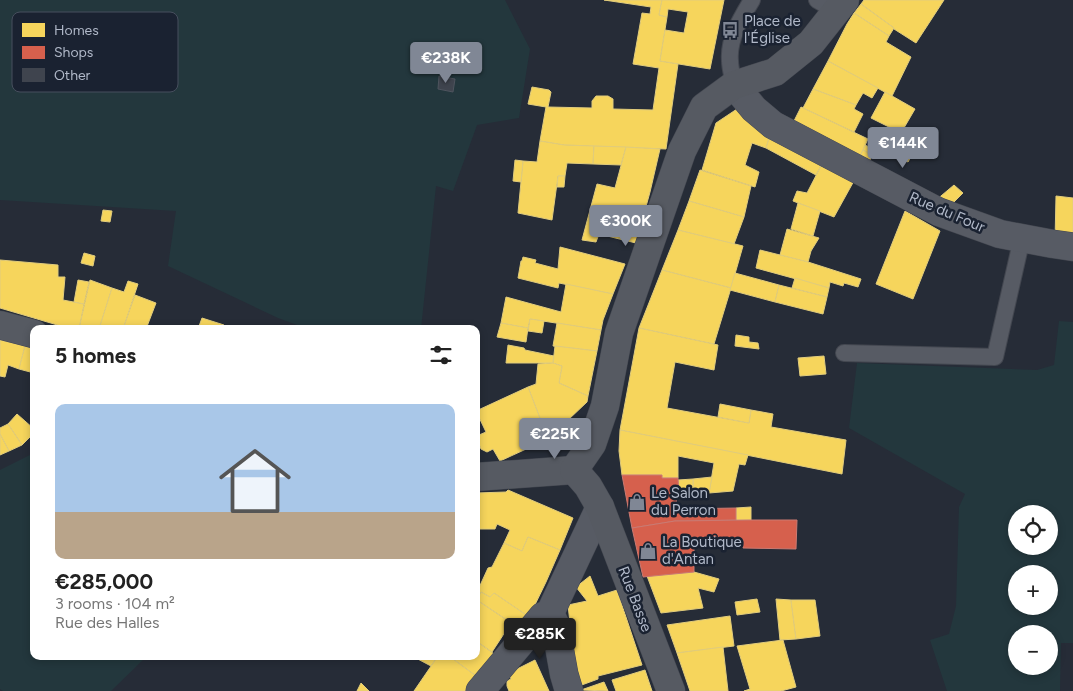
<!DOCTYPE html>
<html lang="en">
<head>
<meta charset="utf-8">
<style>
  :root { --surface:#fff; --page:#f6f6f6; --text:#222; --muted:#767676; --accent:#808795 }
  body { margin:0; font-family:Figtree,sans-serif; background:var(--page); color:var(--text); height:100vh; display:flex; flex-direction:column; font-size:19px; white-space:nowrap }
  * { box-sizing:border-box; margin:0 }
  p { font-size:16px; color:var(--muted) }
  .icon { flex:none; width:28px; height:28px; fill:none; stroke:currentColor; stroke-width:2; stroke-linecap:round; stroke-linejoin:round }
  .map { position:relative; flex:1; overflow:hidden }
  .side { position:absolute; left:30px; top:325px; width:450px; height:335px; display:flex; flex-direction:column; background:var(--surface); border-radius:10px; box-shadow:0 2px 8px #0003 }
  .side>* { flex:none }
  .buttons { position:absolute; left:1008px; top:505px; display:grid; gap:10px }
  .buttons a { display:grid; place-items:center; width:50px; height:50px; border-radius:50%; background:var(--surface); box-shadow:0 2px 8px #0003; font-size:25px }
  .price { position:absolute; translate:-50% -42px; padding:0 11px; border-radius:5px; background:var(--accent); color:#fff; font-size:16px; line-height:32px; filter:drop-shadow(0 1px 2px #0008) }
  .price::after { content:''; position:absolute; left:50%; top:30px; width:15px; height:11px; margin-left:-8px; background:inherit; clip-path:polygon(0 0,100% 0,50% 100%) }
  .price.on { background:#222; color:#fff }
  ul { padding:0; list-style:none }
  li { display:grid; align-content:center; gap:10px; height:265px; padding:0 25px }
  li span { display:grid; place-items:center; height:155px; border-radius:10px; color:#555 }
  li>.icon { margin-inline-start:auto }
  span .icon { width:90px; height:90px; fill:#fffc; stroke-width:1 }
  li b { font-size:21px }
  h2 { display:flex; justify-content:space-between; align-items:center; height:60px; padding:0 25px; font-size:21px }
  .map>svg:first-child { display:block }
</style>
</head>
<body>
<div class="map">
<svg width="1073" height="691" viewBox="0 0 1073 691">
  <rect width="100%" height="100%" fill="#262c37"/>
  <g fill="#23373d" fill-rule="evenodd">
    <polygon points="0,0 505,0 530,49 519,118 477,125 453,191 436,186 421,329 308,329 278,318 168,266 176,211 0,200"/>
    <path d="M1059,321L1073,322V643H1061L1060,691H947L930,640L949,634L956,606L959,507L965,494L849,428L857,363L1037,370L1054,365ZM1016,514H1049V546H1016ZM1016,574H1049V606H1016ZM1016,634H1049V666H1016Z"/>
    <polygon points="34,453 34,656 147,656 111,691 3,691 0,689 0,470"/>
  </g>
  <g fill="#f6d55c" stroke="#e1cc7c">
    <polygon points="604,0 662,0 659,15 667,17 660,61 678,64 666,149 564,145 540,141 546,107 528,104 532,87 549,90 551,92 548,107 592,108 592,101 596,96 608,96 613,99 613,109 653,110 659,68 633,64 642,13 650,14 651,7"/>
    <polygon points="662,0 724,0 710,69 660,61 665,30 684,33 688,12 668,9 667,17 659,15"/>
    <polygon points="864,0 944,0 916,43 894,29 894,28 861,4"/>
    <polygon points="861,4 894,28 889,36 854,13"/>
    <polygon points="854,13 889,36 886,42 911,57 892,96 828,61 847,24"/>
    <polygon points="828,61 878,88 872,98 863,93 856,105 813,89"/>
    <polygon points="813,89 856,105 854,109 863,114 854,132 803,108"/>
    <polygon points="885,92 915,109 901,133 871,118"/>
    <polygon points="801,107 868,139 857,163 790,129"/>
    <polygon points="737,109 771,132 766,148 752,143 745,165 759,172 755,187 702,170 716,123"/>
    <polygon points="893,128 919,142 908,162 881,148"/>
    <polygon points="771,132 823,162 816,175 766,148"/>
    <polygon points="540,141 564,145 594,146 593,164 567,163 565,176 558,176 552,220 518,213 523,161 537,162"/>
    <polygon points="865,145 875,150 872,155 863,150"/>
    <polygon points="594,146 626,147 621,165 593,164"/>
    <polygon points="626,147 660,149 650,192 636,243 599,234 596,242 582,240 597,184 615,188"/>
    <polygon points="863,150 872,155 866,169 857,163"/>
    <polygon points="515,160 523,161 521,182 513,181"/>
    <polygon points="823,162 855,179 834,217 793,201 797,191 807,193"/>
    <polygon points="700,170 751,186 744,217 689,201"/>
    <polygon points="558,176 565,176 564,187 557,187"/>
    <polygon points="954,185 963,193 949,207 935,201"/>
    <polygon points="1056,196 1073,198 1073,242 1055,241"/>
    <polygon points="689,201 744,217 734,244 678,230"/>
    <polygon points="798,203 820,211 813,236 791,229"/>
    <polygon points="103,210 112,211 110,222 101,221"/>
    <polygon points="905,211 940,231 913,299 876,284"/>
    <polygon points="787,229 819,238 811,251 808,262 780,255"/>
    <polygon points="678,230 743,246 731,288 662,270"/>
    <polygon points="560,247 625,264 613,294 559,283 558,288 518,278 521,261 522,261 523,257 536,260 535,263 558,269"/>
    <polygon points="760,250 808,262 861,279 858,287 844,283 843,286 830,282 829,288 756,268"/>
    <polygon points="84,253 95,256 93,266 81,263"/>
    <polygon points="0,260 58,265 58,277 65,277 63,300 84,304 79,329 71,329 0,308"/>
    <polygon points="662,270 731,288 714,344 639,328"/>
    <polygon points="735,273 779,285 775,302 730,290"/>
    <polygon points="795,278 829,288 827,297 792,288"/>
    <polygon points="78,280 89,282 84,304 74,302"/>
    <polygon points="90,280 112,288 99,329 79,329"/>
    <polygon points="128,281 138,284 123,329 99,329 112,288 124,292"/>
    <polygon points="566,284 613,294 603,320 601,330 530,319 528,328 501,323 506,297 561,312"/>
    <polygon points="779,285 827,297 823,314 775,302"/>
    <polygon points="135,295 156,303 146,329 123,329"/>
    <polygon points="202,318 224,325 222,329 198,329"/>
    <polygon points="530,319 544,321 542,333 528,331"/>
    <polygon points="501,323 528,328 526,342 497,337"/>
    <polygon points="557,323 601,330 597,351 553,346"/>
    <polygon points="639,328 718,345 714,370 675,362 667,408 749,423 751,410 773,414 771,427 846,440 842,474 620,430"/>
    <polygon points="736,335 749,337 749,342 758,343 759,349 735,346"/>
    <polygon points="0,340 25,346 19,369 8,365 5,377 0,376"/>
    <polygon points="508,345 524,348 525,350 554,356 553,363 506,363"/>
    <polygon points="25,346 34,349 34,373 19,369"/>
    <polygon points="555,346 597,351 588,396 559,383 562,366 553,363"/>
    <polygon points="824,356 826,374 800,376 798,358"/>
    <polygon points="553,363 562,366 559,383 588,396 587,402 548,439 528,387 536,384 538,364"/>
    <polygon points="528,387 548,439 500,461 493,449 487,452 481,449 478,441 479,435 486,432 476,411"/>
    <polygon points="720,404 751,410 749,423 718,417"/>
    <polygon points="17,414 34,429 34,433 22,445 8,424"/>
    <polygon points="8,424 22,445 9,451 0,434 0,428"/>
    <polygon points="620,430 748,455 745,465 739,464 733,491 709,493 714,463 678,456 678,478 662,478 662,475 622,475 619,451"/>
    <polygon points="0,434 9,451 0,455"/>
    <polygon points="712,477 709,493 693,494 693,479"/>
    <polygon points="693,479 693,494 679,496 678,480"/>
    <polygon points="508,490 573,518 560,550 528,537 522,551 504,543 510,530 497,524 495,529 476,529 476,493 506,492"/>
    <polygon points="751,507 751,520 736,520 736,508"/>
    <polygon points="528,537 560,550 546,582 529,617 494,593 490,597 481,592 480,594 477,592 488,568 492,567 504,543 522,551"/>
    <polygon points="694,572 719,579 714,592 698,588 703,608 661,613 647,576"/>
    <polygon points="590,576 598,596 617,590 642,665 598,676 598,679 579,686 573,649 568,605 587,601 576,587"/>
    <polygon points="476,592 480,594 477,600 511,623 492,652 476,641"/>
    <polygon points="481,592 490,597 494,593 529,617 519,628 477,600"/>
    <polygon points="757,599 760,612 737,615 735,602"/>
    <polygon points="776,599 791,600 796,639 780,640"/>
    <polygon points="791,600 815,600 820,636 796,639"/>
    <polygon points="730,616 734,646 677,653 667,625"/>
    <polygon points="783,640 796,687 781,691 744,691 750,689 737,646"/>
    <polygon points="476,641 497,656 476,676 449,656 476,656"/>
    <polygon points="723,647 728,691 690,691 677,653"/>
    <polygon points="412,656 438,656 431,666"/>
    <polygon points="438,656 449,656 476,676 465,691 414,691"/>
    <polygon points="535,660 549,691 509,691 507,686 507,681 511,679 509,673"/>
    <polygon points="645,670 652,691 616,691 612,680"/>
    <polygon points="604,682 608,691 581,690"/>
    <polygon points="361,683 369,691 357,691"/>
  </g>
  <g fill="#d6604d" stroke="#cb7a72">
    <polygon points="622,475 662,475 662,478 678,478 679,496 676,496 677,509 736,508 736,520 675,521 632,528"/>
    <polygon points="751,520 797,520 796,549 743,548 743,540 694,539 694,572 643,577 632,528 675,521"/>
  </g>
  <polygon fill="#3f444e" stroke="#4e545e" points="439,76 455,79 453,92 438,89"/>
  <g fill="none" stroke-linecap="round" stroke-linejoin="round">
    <g stroke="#434750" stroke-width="18">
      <g id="lane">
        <polyline points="817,0 836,11"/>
        <path d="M734,85C733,77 730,69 730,61C728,39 741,18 752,0"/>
        <polyline points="844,353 995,357 1022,238"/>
      </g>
    </g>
    <g stroke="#434750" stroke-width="29">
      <g id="street">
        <polyline points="734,85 754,109 773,125 939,212 1000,234 1053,244 1073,247"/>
        <polyline points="550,613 555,624 564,674 569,691"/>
        <polyline points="480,691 543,616 550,613 600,507"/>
      </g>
    </g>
    <g stroke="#434750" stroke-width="29">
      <g id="secondary">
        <polyline points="0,325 34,334"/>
        <polyline points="476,477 574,470"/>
        <polyline points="671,691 600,507 588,486 574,470 592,444 605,406 619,333 682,151 704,107 734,85 775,72 811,43 845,0"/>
      </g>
    </g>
    <use href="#lane" stroke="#575b64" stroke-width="16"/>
    <use href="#street" stroke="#575b64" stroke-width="28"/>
    <use href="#secondary" stroke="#565a62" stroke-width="28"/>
  </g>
  <defs>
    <g id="bus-bare" transform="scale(1.35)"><path d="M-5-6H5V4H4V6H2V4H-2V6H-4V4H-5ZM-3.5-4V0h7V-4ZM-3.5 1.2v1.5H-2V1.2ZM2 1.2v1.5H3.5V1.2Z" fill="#808795" stroke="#1a2231" stroke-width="2.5" paint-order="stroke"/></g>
    <g id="shop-bare" transform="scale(1.35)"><path d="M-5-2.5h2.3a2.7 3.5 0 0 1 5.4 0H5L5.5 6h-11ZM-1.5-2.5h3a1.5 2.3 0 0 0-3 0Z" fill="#808795" stroke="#1a2231" stroke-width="2.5" paint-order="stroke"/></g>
  </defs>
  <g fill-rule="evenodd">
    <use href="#bus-bare" x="730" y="30"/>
    <use href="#shop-bare" x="637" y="502"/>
    <use href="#shop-bare" x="648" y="551"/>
  </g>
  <g text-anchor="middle" stroke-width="5" stroke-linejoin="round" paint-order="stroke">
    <g font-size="15" fill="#b0b8c8" stroke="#1a2231" text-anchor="start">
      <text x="744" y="26">Place de<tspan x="744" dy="17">l'Église</tspan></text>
      <text x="651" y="498">Le Salon<tspan x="651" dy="17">du Perron</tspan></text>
      <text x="662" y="547">La Boutique<tspan x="662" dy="17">d'Antan</tspan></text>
    </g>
    <g font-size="15" fill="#b0b8c8" stroke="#1a2231">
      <text transform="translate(947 212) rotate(23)" y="5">Rue du Four</text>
      <text transform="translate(635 599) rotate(69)" y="5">Rue Basse</text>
    </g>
  </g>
  <rect x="12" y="12" width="166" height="80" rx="8" fill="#1a2231" stroke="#474f5e" stroke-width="1"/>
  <rect x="22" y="23" width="23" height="14" fill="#f6d55c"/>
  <rect x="22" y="46" width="23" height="13" fill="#d6604d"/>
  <rect x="22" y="68" width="23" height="14" fill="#3f444e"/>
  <g font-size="14" fill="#b0b8c8">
    <text x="54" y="35">Homes</text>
    <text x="54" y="57">Shops</text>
    <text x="54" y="80">Other</text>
  </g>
</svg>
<div class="buttons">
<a><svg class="icon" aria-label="locate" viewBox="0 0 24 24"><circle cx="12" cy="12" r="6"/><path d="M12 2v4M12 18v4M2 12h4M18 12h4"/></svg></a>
<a>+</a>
<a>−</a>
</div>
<b class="price" style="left:446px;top:84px">€238K</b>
<b class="price" style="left:903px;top:169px">€144K</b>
<b class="price" style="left:626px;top:247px">€300K</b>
<b class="price" style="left:555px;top:460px">€225K</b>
<b class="price on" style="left:540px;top:660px">€285K</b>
<section class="side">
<h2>5 homes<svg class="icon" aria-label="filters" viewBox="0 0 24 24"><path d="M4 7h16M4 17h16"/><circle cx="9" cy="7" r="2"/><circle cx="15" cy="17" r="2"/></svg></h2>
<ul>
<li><span style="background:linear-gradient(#a9c7e8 70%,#b9a48a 0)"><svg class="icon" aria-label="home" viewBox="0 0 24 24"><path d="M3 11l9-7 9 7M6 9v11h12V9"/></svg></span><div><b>€285,000</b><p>3 rooms · 104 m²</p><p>Rue des Halles</p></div></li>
</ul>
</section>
</div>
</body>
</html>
